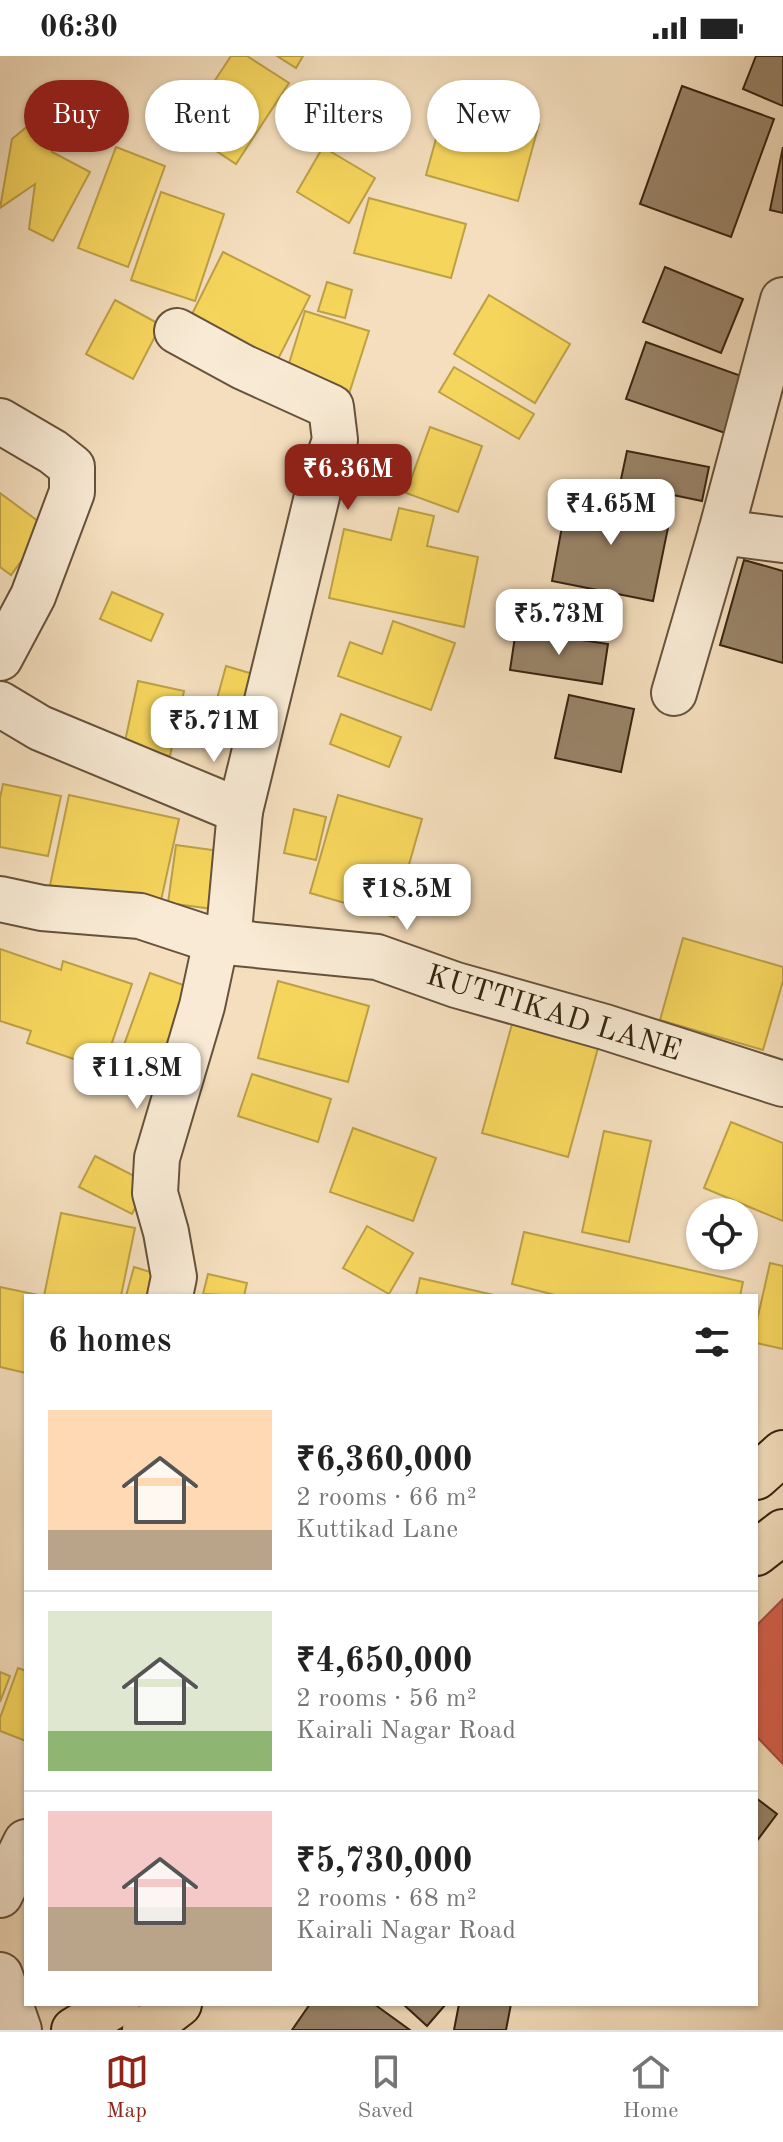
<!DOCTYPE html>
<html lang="en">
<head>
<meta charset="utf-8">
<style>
  :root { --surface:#fff; --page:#f6f6f6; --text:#222; --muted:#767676; --line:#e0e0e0; --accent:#8f2418 }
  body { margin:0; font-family:"Old Standard TT",serif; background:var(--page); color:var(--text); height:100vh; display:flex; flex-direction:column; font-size:30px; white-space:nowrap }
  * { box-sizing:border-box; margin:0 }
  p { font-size:26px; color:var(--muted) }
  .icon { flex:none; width:44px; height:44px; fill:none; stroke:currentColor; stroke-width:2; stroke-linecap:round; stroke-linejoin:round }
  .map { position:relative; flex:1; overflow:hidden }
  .drawer { position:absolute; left:24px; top:1238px; width:734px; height:712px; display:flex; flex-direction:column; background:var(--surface); border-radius:0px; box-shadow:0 2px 6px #0004 }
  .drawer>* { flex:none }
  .banner { position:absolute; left:24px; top:24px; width:736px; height:72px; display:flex; gap:16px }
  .controls { position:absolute; left:686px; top:1142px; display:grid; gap:16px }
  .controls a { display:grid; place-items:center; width:72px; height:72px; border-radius:50%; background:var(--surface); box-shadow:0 2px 6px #0004; font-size:40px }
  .price { position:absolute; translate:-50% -68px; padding:0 18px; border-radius:16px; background:#fff; color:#222; font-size:26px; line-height:52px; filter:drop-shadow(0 2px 4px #0008) }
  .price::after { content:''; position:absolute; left:50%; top:48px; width:24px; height:18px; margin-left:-12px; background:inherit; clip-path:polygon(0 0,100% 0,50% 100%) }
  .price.current { background:var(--accent); color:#fff }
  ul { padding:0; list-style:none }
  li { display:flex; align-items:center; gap:24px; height:200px; padding:0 24px }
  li+li { border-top:2px solid var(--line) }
  li span { display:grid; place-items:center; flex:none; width:224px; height:160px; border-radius:0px; color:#555 }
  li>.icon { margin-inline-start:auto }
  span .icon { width:96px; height:96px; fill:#fffc; stroke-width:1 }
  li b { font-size:34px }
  h2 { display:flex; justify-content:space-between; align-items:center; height:96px; padding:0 24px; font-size:34px }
  .chip { padding:0 28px; border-radius:36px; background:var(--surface); box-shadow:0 2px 6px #0004; font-size:28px; line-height:72px }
  .chip.current { background:var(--accent); color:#fff }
  .status { display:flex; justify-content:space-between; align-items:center; height:56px; padding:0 40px; background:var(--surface); direction:ltr }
  .status svg { height:22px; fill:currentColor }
  .tabs { display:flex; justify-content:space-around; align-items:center; height:112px; border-top:2px solid var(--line); background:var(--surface); font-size:22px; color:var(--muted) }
  .tabs a { display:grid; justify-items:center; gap:4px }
  .tabs .current { color:var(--accent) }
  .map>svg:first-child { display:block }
</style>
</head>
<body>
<div class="status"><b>06:30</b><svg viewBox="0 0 49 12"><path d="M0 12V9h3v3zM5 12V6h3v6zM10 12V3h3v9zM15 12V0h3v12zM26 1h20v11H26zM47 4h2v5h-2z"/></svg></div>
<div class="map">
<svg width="783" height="1974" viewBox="0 0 783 1974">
  <rect width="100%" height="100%" fill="#f4debd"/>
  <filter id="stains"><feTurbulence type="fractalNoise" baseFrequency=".0025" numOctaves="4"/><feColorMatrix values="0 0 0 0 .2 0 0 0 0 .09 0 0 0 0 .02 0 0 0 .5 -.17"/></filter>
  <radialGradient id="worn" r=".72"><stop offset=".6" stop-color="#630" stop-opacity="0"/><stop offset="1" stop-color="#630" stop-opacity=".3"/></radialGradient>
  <g fill="#f6d55c" stroke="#bca045" stroke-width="2">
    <polygon points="231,0 247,0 289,27 236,108 183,73"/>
    <polygon points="277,0 303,0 296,12"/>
    <polygon points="447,43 539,68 518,145 426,119"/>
    <polygon points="41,59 52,96 90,116 53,185 29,173 35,128 0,152 12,83"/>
    <polygon points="116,91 165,110 128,211 78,192"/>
    <polygon points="323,91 375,122 349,167 297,136"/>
    <polygon points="161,136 224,158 195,245 131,224"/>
    <polygon points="369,142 466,168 451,222 354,197"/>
    <polygon points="223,196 310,240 272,315 185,272"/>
    <polygon points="327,226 352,234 345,262 318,255"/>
    <polygon points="489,239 570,288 535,347 454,298"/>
    <polygon points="115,244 161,269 133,323 86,298"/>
    <polygon points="305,255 369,275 347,344 284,324"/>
    <polygon points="454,311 534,358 519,383 439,336"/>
    <polygon points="430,371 482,390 458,456 406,437"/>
    <polygon points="0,437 46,471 11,519 0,511"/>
    <polygon points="399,452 434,460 427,490 478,501 464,571 329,542 344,473 391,484"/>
    <polygon points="112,536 163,558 151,585 100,563"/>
    <polygon points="393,565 455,587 431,654 338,620 350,586 382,598"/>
    <polygon points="226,610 253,618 245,650 217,643"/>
    <polygon points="138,625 184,635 170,700 124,690"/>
    <polygon points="341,658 401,681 389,711 330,688"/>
    <polygon points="3,728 61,740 48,800 0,791 0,742"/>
    <polygon points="69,739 179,763 158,858 49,834"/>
    <polygon points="338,739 422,763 394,861 310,837"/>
    <polygon points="294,753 326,761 316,804 284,797"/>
    <polygon points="176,789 220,795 213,853 168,847"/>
    <polygon points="683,882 783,911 783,925 763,994 660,964"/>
    <polygon points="0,893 61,914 63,905 132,928 103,1013 27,987 31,975 0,965"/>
    <polygon points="150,917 200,935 174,1007 124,989"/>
    <polygon points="278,925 369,950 348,1026 258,1002"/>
    <polygon points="512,968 598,992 568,1101 482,1077"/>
    <polygon points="139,1004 173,1015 166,1040 132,1030"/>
    <polygon points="252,1018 331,1043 318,1086 238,1060"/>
    <polygon points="731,1066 783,1087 783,1165 704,1132"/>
    <polygon points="353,1072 436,1102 413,1165 330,1136"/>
    <polygon points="604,1075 651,1085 629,1186 582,1176"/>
    <polygon points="95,1100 148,1127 132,1158 79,1131"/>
    <polygon points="61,1157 135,1172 121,1240 44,1240"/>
    <polygon points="367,1170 413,1197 389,1238 343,1212"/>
    <polygon points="524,1176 743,1226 740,1240 559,1240 512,1228"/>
    <polygon points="770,1207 783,1210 783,1293 756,1287 756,1269"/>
    <polygon points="134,1211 170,1222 164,1240 126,1240"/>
    <polygon points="208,1218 247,1227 244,1240 203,1238"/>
    <polygon points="420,1222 498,1240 416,1240"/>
    <polygon points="0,1231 43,1240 26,1240 26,1317 0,1311"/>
    <polygon points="18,1612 26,1615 26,1685 0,1675 0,1662"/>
    <polygon points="0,1616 10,1620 0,1646"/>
  </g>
  <polygon fill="#d6604d" stroke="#a64e3a" stroke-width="2" points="783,1543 783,1708 756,1680 756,1570"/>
  <g fill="#998469" stroke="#36230f" stroke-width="2">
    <polygon points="756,0 783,0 783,50 743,33"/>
    <polygon points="682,30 774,63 731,181 640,148"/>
    <polygon points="783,91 783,157 770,154"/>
    <polygon points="665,211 743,243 721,297 643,266"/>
    <polygon points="646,286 747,322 728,378 626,343"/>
    <polygon points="627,395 709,411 702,445 620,428"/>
    <polygon points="568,438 671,457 653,545 552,525"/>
    <polygon points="744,504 783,515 783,607 720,589"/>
    <polygon points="516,574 608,588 602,628 510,614"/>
    <polygon points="569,639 634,653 621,716 555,702"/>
    <polygon points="756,1742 777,1758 756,1786"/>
    <polygon points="310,1948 374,1948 410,1974 292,1974"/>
    <polygon points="403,1948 446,1948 427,1970"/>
    <polygon points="459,1948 511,1948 506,1974 454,1974"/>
  </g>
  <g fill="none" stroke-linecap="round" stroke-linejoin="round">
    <g stroke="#66523a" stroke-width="48">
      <g id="minor">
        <polyline points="783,244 721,476 783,484"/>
        <polyline points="177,275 243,311 331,351 335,384 320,428 240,755"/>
        <polyline points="0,365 53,396 72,411 72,436 33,540 0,602"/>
        <polyline points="674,637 721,476"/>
        <polyline points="0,648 40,672 240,755 228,886"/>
        <polyline points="0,843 42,852 140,860 216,885 377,901 456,929 605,971 783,1028"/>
        <polyline points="170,1240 174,1221 166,1176 155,1137 157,1102 202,950 216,885"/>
        <polyline points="0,1839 26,1786"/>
        <polyline points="0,1919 19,1974"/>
      </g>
    </g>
    <g stroke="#36230f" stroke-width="48">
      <g id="major">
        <polyline points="756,1421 783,1397"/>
        <polyline points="756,1497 783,1476"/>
        <polyline points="74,1974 117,1948"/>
        <polyline points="145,1974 179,1948"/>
      </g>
    </g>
    <use href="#minor" stroke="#f8ead4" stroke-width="44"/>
    <use href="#major" stroke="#f4debd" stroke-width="44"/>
  </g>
  <g text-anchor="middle" stroke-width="8" stroke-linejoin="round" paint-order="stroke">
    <g font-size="30" fill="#36230f" stroke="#f8ead4">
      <text transform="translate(554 956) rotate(17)" y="10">KUTTIKAD LANE</text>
    </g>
  </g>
  <rect width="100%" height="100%" filter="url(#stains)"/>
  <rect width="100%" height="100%" fill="url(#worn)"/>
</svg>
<div class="controls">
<a><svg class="icon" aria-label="locate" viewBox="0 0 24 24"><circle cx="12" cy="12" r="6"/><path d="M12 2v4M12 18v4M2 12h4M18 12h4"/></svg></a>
</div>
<b class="price current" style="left:348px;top:456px">₹6.36M</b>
<b class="price" style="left:611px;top:491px">₹4.65M</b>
<b class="price" style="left:559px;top:601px">₹5.73M</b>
<b class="price" style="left:214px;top:708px">₹5.71M</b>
<b class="price" style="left:407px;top:876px">₹18.5M</b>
<b class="price" style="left:137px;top:1055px">₹11.8M</b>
<div class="banner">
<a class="chip current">Buy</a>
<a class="chip">Rent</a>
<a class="chip">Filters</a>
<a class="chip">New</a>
</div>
<section class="drawer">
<h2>6 homes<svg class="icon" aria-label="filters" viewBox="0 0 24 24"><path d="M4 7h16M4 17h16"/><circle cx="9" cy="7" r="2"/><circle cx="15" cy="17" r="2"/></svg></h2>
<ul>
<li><span style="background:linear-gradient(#ffd9b3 75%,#b9a48a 0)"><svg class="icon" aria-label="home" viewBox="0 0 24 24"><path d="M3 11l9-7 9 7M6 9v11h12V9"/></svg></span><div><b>₹6,360,000</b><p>2 rooms · 66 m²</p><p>Kuttikad Lane</p></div></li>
<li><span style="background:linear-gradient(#dfe7d0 75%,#8fb573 0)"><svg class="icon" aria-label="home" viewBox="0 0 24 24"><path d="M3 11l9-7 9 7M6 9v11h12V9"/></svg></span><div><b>₹4,650,000</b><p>2 rooms · 56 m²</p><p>Kairali Nagar Road</p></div></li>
<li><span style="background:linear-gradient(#f6c9c9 60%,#b9a48a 0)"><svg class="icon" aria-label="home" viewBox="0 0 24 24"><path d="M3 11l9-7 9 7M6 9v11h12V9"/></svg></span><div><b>₹5,730,000</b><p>2 rooms · 68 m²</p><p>Kairali Nagar Road</p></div></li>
</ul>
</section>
</div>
<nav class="tabs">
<a class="current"><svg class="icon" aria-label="map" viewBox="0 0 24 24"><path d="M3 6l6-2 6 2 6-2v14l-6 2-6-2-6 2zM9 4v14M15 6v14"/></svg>Map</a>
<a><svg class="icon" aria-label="saved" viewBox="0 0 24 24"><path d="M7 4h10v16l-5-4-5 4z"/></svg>Saved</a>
<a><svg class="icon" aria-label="home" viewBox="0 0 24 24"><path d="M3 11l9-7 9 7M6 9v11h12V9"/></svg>Home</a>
</nav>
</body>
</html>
